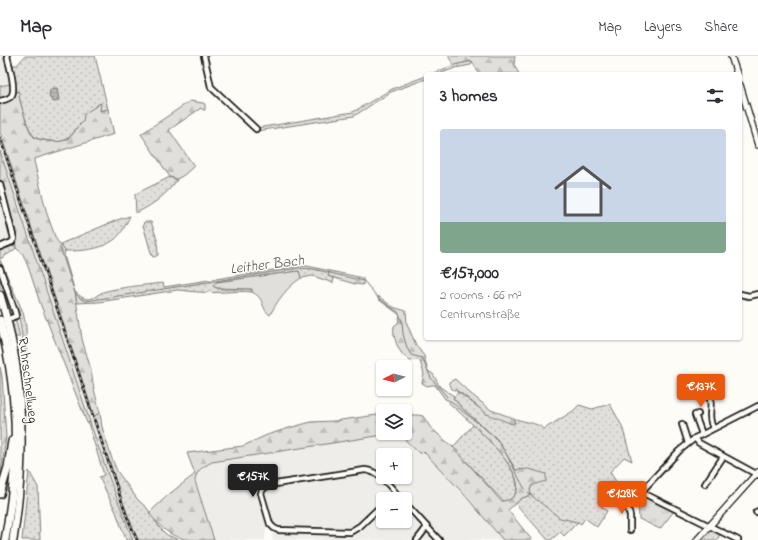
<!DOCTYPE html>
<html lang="en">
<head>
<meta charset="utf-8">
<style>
  :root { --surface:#fff; --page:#f2f2f3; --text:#2b2b33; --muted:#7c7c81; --line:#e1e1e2; --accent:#ea580c }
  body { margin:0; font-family:"Indie Flower",sans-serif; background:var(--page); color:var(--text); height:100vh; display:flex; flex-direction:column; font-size:15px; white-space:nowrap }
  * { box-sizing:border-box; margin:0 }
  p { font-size:13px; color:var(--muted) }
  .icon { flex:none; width:22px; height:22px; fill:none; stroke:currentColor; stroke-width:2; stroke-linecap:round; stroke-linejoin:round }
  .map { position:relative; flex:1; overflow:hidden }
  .sheet { position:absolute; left:424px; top:16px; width:318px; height:268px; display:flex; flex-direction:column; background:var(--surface); border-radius:4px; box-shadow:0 1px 3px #0004 }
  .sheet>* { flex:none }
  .needle { width:26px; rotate:264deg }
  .tools { position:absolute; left:376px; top:304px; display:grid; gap:8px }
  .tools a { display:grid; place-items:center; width:36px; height:36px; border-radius:4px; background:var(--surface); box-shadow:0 1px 3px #0004; font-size:20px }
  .price { position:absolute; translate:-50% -34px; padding:0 9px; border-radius:4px; background:var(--accent); color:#fff; font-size:13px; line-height:26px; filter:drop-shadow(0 1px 2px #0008) }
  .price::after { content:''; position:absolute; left:50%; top:24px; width:12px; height:9px; margin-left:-6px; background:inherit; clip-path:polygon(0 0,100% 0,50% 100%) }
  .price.selected { background:#222; color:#fff }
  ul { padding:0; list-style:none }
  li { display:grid; align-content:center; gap:8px; height:212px; padding:0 16px }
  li+li { border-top:1px solid var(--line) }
  li span { display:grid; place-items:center; height:124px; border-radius:4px; color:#555 }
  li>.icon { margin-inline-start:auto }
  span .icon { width:72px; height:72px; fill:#fffc; stroke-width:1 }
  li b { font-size:17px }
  h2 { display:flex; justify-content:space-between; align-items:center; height:48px; padding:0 16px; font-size:17px }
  header { display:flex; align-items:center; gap:24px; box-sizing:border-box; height:56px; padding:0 20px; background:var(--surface); border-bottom:1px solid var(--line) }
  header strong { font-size:19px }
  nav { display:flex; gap:22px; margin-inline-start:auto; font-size:14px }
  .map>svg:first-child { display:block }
</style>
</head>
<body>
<header>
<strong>Map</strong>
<nav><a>Map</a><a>Layers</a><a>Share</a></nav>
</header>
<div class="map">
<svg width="758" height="484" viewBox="0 0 758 484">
  <defs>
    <pattern id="grass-dots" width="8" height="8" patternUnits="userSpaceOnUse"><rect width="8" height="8" fill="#e0dfdb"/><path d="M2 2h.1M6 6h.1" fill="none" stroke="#c0bfbb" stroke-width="1.8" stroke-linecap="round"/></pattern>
    <pattern id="forest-firs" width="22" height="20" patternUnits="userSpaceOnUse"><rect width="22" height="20" fill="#e0dfdb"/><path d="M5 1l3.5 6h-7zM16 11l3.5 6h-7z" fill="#c0bfbb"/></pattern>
    <pattern id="park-tufts" width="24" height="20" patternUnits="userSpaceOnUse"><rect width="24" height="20" fill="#e0dfdb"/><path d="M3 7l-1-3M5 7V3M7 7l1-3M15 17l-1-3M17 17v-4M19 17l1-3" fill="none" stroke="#c0bfbb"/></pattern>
    <pattern id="water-rules" width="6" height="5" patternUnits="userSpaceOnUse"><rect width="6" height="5" fill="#b7b6b2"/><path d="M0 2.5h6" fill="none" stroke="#9d9c98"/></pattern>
  </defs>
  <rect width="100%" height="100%" fill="#fdfcf7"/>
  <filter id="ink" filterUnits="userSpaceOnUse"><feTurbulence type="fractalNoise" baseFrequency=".025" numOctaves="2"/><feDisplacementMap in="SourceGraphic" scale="8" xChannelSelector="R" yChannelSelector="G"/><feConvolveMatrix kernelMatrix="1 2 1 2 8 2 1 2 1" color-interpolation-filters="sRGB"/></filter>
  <g filter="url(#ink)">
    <g fill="#eeede9" fill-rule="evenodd">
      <polygon points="0,0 4,0 9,16 10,28 0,30"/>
      <polygon points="0,76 107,398 125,452 138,484 133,484 110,424 0,94"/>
      <polygon points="0,126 15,185 13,190 0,195"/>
      <path d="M395,377L399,378L420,398L423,395L440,412L503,484H272L273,475L266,471L265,484H214L196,429V421L197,417L204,411L212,406ZM383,399H405V421H383ZM383,443H405V465H383Z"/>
    </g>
    <g fill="url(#grass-dots)" stroke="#7e7e7c">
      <path d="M25,0H95L108,53L100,55V47L85,58L83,66C76,69 75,78 68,82C63,86 56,86 50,85C45,84 39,84 35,81C28,76 21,49 19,40H14L9,2L13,9H17Z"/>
      <polygon points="472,5 471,9 455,12 439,18 431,18 454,9"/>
      <polygon points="426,20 426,23 391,36 354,60 257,75 257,72 353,56 392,33"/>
      <path d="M170,121L177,124C166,139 153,149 136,157L135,138Z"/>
      <path d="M130,160C126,168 122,178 114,184C100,194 82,195 65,195L60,188L117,164Z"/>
      <polygon points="144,166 151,166 157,183 158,199 154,201 152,200 143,169"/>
      <polygon points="15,185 16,192 13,195 0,203 0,195 13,190"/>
      <polygon points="0,204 23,256 26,271 27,311 19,261 0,208"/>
      <path d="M299,210H307L330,215L328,220L334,222L333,227L313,220L301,222L299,215L217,226L214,231L221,233H252V236C234,234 217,238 199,236C191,236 184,234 177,234L99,246L77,247L75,236C80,240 83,243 89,243C95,242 98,238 103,236C120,231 145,229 163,227L164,231Z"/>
      <polygon points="0,216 14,256 20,281 14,281 0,232"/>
      <path d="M458,336L487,358L515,367L513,362C523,366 536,366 544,373L573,355L579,349L592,353L610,348L622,370L632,405L624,401L610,416L625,440L602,447V451L607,455L597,471L585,462L581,468L578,466L564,480L560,476L551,484H548L516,448V446L522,442L531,439L530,434L532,429L521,413L516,415L497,383L463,353L453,342Z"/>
      <polygon points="100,357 102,371 112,403 117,415 138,444 147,452 160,472 167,479 179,484 138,484 125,452 94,360"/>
      <polygon points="90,366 110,424 133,484 126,484 116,456 99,421 104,419 88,367"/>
      <path d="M473,369C486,381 526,419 515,438C512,443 508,445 503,445L453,391Z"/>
      <polygon points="29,415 38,431 40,484 22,484"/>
      <polygon points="710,474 712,474 720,478 717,484 702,484"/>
    </g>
    <g fill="url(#forest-firs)" stroke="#7e7e7c">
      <polygon points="448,0 515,0 514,8 519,18 479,18 472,5 454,9"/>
      <path d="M10,28L14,39L18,35L20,38L19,40L20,45C23,54 28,77 35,82C39,84 46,85 51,85C56,86 64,86 69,82C75,78 76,69 83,66L84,58L101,47L100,55L108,53L114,78L34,103V105L47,158L56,183L65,195L64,199L75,236L82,283L91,314L94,333L100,357L94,360L0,76V30Z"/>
      <polygon points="190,45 203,47 205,48 205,54 203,54 201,52 169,74 194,110 184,119 177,123 170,121 141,78"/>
      <polygon points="0,95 90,366 87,367 82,354 40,247 30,216 23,198 16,192 15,182 0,126"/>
      <polygon points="330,215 363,222 363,229 355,228 328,220"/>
      <path d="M378,240L393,251L406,255L407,268L416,289L424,300L428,315L433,318L440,331L454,340L453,342L463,353L497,383L516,414L529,413L546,418V425L532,429L530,434L531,439L522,442L508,454L532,484H503L462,436L423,395L420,398L399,378L396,377L212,406C203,411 196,414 195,425L214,484C179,484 171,484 149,457L168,439L195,418L187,397L243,390L267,379L289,372L311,366L334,365L377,359L383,358V377H405V359H418L423,360L430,371L455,393L501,445C508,445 513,443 516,437C528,414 464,361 449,347L450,345L445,343L435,329H432L427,330L422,327L424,318L420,305L418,304L410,305C409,303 407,302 405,301C398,295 392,279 394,270L398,267L400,259L378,243Z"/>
      <polygon points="0,311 2,320 6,381 0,423"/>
      <polygon points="455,323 471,338 491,354 513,362 515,367 512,368 487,358 461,337 452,333 449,326"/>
    </g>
    <polygon fill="url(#park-tufts)" stroke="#7e7e7c" points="640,439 674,455 660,473 639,463 638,440"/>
    <path fill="#e0dfdb" stroke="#7e7e7c" d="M299,215L301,222C287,231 277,245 270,259C260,252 266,243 252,236V233L218,232L214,231L213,229L217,226Z"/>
    <polygon fill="url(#water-rules)" stroke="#797876" points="52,32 57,32 59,44 55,46 52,45 49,40 50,34"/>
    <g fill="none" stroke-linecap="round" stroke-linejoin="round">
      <g stroke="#797876" stroke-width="1">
        <polyline points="60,191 75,237 81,243 86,245 299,212 313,213 364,225 379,243 398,256 402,265 403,278 407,292 411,299 422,302 431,322 447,341"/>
        <path d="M451,345C464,358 480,367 492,379C507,394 514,415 525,433"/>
        <polyline points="528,437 560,462 577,466"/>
      </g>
      <g stroke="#1c1c1c" stroke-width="8">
        <g id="minor">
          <polyline points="204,0 211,31 256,73"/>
          <path d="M0,45C4,44 10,43 12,39C16,31 9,8 7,0"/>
          <polyline points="0,128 14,183 12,186 0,191"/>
          <polyline points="0,212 15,256 16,260 11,262"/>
          <polyline points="740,238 749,240 758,238"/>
          <path d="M712,338L709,340C714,351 706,358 713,372"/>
          <polyline points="698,358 695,359 702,378"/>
          <polyline points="682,368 688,387"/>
          <polyline points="695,382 699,387 758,419"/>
          <polyline points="705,428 723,401"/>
          <polyline points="642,435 645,438 738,484"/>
          <polyline points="624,442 642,435 679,395 695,382 758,350"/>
          <polyline points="625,442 630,460 630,474"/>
          <polyline points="388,443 395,437"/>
          <polyline points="405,447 439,484"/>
          <path d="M383,448L360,470L350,476L278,474L274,472L270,468L261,437L263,433L269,429L365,414C380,415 391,432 401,443"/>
          <polyline points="756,456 758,455"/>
          <polyline points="417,484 427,471"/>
        </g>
      </g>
      <g stroke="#1c1c1c" stroke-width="8">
        <g id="major">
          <polyline points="731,0 737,18"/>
          <polyline points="740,29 758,89"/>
          <polyline points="697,484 758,416"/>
        </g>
      </g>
      <g stroke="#1c1c1c" stroke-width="10">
        <g id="highway">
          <path d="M0,239C25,320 26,402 13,484"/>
          <path d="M0,264C11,308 17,354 15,399C14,428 10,456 5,484"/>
          <polyline points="0,438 8,411 12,385"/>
        </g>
      </g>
      <use href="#minor" stroke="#fdfcf7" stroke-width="4.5"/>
      <use href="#major" stroke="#fdfcf7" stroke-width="5.5"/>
      <use href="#highway" stroke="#fdfcf7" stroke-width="7"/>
      <g stroke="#1c1c1c" stroke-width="2.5">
        <polyline id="rail" points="0,82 114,423 127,461 137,484"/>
      </g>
      <use href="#rail" stroke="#fdfcf7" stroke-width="1" stroke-dasharray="3" stroke-linecap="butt"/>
    </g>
  </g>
  <g text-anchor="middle" stroke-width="3" stroke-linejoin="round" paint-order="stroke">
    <g font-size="14" fill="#1c1c1c" stroke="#fdfcf7">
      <text transform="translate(29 324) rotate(83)" y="5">Ruhrschnellweg</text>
    </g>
    <g font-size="15" font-style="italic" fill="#5a5a58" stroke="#fdfcf7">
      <text transform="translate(267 208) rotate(-7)" y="5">Leither Bach</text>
    </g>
  </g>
</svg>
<div class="tools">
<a><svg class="needle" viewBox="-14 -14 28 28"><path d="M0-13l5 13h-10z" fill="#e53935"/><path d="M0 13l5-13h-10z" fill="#7c7c81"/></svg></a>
<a><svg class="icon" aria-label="layers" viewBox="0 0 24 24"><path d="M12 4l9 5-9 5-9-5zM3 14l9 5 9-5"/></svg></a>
<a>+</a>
<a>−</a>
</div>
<b class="price" style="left:701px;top:352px">€137K</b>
<b class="price selected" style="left:253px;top:442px">€157K</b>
<b class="price" style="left:622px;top:459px">€128K</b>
<section class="sheet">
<h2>3 homes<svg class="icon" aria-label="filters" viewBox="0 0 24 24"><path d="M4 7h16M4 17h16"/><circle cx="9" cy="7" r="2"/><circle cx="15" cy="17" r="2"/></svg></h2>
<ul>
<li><span style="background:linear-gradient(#c9d6e8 75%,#7fa58c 0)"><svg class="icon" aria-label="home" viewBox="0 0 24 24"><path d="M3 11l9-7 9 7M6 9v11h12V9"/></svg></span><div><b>€157,000</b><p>2 rooms · 66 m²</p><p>Centrumstraße</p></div></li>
</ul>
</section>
</div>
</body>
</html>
